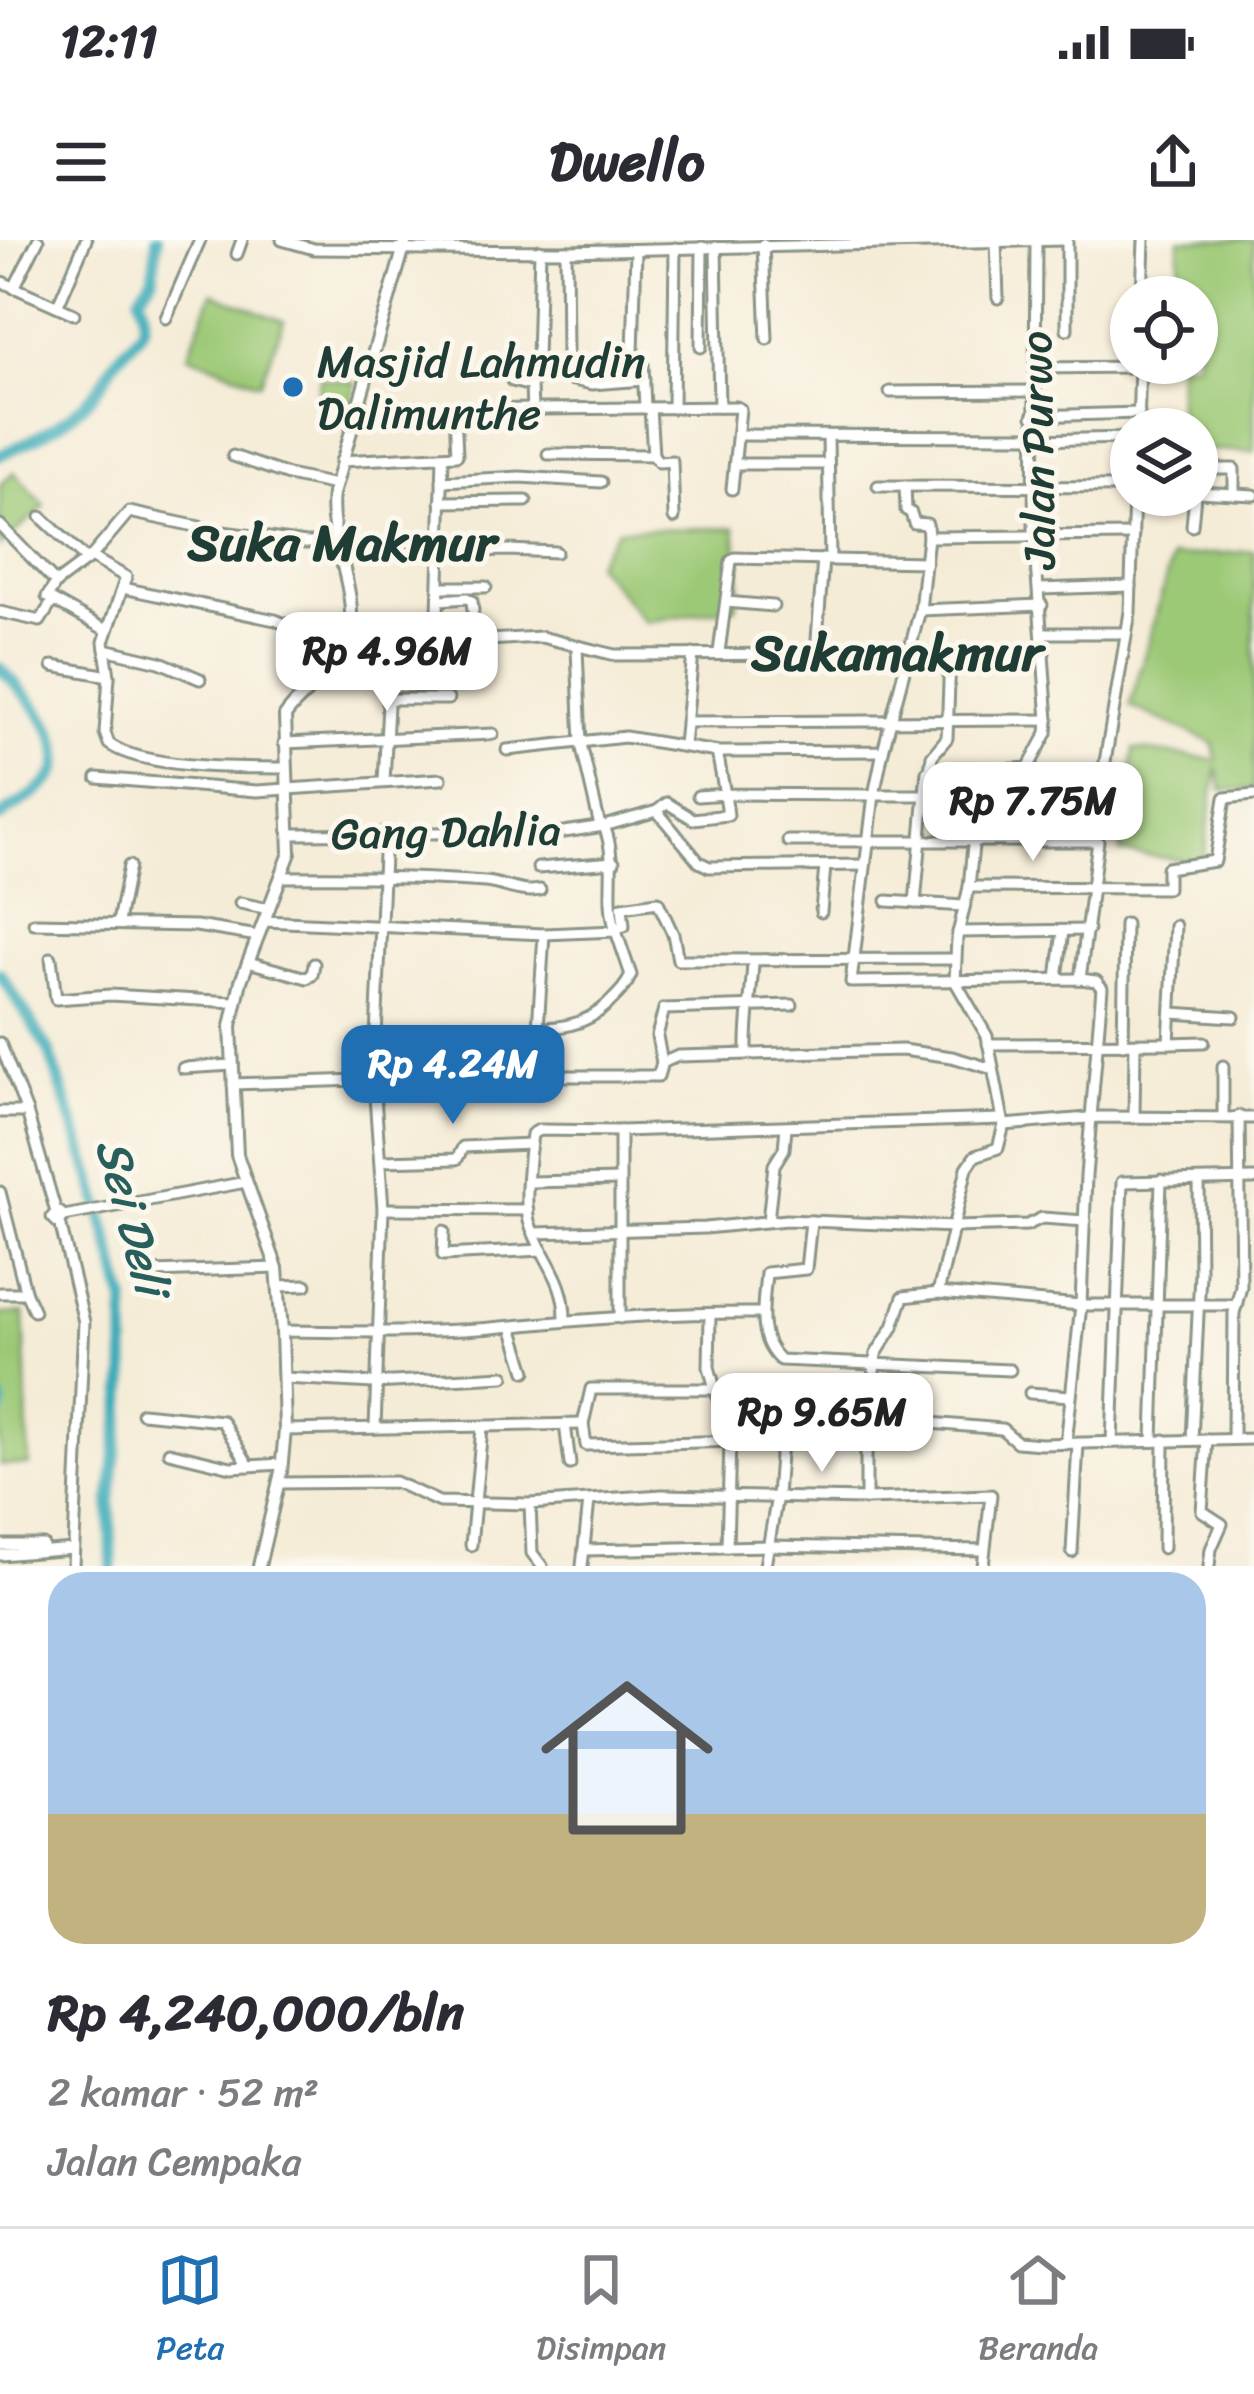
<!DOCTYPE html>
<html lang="id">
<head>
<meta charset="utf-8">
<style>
  :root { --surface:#fff; --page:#f7f7f7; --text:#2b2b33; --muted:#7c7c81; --line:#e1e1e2; --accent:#1f6fb2 }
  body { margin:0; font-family:Sriracha,sans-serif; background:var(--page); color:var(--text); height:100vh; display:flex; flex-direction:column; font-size:45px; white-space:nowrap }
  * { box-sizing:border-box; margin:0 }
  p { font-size:39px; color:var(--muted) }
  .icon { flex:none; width:66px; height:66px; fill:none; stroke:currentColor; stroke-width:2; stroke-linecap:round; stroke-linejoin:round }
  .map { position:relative; height:1326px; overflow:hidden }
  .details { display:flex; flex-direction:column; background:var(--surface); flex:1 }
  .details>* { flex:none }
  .fabs { position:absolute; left:1110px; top:36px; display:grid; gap:24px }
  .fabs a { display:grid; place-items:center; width:108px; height:108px; border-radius:50%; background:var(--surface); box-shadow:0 3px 9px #0004; font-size:60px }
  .price { position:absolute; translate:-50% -102px; padding:0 27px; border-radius:24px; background:#fff; color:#222; font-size:39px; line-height:78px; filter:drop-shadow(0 3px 6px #0008) }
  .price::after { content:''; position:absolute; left:50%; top:72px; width:36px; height:27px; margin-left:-18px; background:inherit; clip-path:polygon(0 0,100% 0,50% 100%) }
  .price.selected { background:var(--accent); color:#fff }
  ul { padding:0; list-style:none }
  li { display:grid; align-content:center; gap:24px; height:636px; padding:0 48px }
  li+li { border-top:3px solid var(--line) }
  li span { display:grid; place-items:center; height:372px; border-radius:36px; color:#555 }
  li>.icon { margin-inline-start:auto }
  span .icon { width:216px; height:216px; fill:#fffc; stroke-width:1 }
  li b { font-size:51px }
  .status { display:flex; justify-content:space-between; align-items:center; height:84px; padding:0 60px; background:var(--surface); direction:ltr }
  .status svg { height:33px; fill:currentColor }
  header { display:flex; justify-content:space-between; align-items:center; height:156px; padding:0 48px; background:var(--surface); font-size:54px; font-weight:700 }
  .menu { display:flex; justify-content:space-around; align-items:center; height:168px; border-top:3px solid var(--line); background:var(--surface); font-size:33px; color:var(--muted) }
  .menu a { display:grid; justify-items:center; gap:6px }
  .menu .selected { color:var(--accent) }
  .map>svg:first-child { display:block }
</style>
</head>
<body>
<div class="status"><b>12:11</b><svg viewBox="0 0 49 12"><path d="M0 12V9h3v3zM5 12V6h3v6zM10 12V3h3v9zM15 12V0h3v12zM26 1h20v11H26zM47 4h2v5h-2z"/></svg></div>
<header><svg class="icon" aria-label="menu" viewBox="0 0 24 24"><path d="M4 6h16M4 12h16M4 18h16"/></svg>Dwello<svg class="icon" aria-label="share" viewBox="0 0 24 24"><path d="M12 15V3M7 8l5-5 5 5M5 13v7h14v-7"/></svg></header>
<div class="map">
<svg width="1254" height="1326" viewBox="0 0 1254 1326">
  <rect width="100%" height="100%" fill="#fbf7ec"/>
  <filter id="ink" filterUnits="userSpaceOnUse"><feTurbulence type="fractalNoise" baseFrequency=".00833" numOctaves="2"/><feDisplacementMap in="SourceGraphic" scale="24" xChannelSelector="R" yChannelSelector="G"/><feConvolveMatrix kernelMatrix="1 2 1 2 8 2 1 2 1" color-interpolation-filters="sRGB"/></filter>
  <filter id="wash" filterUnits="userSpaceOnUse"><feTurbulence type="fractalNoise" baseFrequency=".004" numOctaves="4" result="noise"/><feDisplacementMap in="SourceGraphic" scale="48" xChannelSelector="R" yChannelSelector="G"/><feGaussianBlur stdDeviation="2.7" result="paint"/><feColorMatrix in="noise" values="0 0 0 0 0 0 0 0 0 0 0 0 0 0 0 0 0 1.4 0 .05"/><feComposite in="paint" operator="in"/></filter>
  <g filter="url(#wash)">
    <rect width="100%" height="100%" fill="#f5ecd7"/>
    <g fill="#9cc976" stroke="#5e8355" stroke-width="3">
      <polygon points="1179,0 1254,0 1254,212 1197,209 1197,189 1178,189 1178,123 1197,123 1197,57 1179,57"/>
      <polygon points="212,53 284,81 260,143 188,115"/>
      <polygon points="320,138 355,143 352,168 317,164"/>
      <polygon points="14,232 45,266 0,306 0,245"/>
      <polygon points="735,288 740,342 736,367 645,382 595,323 618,289"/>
      <polygon points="1254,311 1254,549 1222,550 1217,527 1203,623 1120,612 1134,509 1217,520 1213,503 1130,466 1172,317"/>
      <polygon points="24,1073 29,1225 0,1225 0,1074"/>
    </g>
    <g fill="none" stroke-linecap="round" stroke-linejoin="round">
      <polyline stroke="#3eadba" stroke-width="8" points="0,1157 4,1165 0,1178"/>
      <g stroke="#3eadba" stroke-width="12">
        <path d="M0,215C35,200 79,176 101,145C107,137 110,128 116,120C136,95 153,93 140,56L153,37L157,0"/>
        <path d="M0,428C24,452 83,508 47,543C34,557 14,565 0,578"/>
        <polyline points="0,733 49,811 93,941 125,1061 125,1141 110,1263 112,1326"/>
      </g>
    </g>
  </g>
  <g filter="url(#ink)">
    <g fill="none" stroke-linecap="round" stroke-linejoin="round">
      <g stroke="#8a9486" stroke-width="15">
        <g id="minor">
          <polyline points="282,0 314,9 566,11 1065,0"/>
          <polyline points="1067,0 1067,89"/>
          <polyline points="996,1 998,58"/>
          <polyline points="763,4 767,99"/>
          <polyline points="716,7 719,167"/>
          <polyline points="636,10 633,113 643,124 645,168"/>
          <polyline points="566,11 567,114 573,140 592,144 644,140"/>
          <polyline points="237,14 242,0"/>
          <polyline points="0,41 74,74"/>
          <polyline points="14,48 38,0"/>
          <polyline points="1142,57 1144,0"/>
          <polyline points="58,65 86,0"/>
          <polyline points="166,78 200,0"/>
          <polyline points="701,107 702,7"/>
          <polyline points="537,119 540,10"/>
          <polyline points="1035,128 1140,127"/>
          <polyline points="512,141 531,146 532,170"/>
          <polyline points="890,152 1034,151"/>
          <polyline points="650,168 653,215"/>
          <polyline points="673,168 675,8"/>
          <polyline points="357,171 736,167 740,169 732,249"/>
          <polyline points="1033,176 1139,173"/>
          <polyline points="1138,189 1140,123"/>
          <polyline points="739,195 1033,196"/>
          <polyline points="828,196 830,320"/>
          <polyline points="1033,200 1131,198"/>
          <polyline points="548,214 653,215 659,222 672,221 674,278"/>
          <polyline points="233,216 288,235 335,245"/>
          <polyline points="341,221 457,215 455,171"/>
          <polyline points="735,224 828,224"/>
          <polyline points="1197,229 1234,229 1234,254"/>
          <polyline points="442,241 520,237 601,242"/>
          <polyline points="878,246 1131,247"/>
          <polyline points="905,246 906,270 911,273 914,283 927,284 928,297"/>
          <polyline points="1197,252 1254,255"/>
          <polyline points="441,262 526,261"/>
          <polyline points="41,277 87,320"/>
          <polyline points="0,285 56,343"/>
          <polyline points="1192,286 1195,255"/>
          <polyline points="341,315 508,310 556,312"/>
          <path d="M91,317L126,337L104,402L109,436L105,493L109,504C144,529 243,528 286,528"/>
          <polyline points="441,347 486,347"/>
          <polyline points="123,348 275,380 345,408 541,397 615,415 1044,413"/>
          <polyline points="1039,349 1131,346"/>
          <polyline points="441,360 467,358 472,361 473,371"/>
          <polyline points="726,362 773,366"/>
          <polyline points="920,370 1042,365"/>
          <polyline points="0,372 40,381 53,361"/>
          <polyline points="106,390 47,357 56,343 91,317 129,272 223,292 306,303 336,303"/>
          <polyline points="1044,393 1126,393"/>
          <polyline points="437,403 443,217"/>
          <polyline points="577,408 581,504 600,586"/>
          <polyline points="105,409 160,422 200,439"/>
          <polyline points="719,412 731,321 735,318 926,322"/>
          <polyline points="816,413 823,319"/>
          <polyline points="53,426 109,436"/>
          <polyline points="387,459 448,459"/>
          <polyline points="686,482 1048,480"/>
          <polyline points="284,503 493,494"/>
          <polyline points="684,505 693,414"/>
          <polyline points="507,510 625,497 717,512 883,511 920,370 928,297 1133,295"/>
          <polyline points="717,512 725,554 874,555 883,511"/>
          <polyline points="930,530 932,516 947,498 950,415"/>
          <polyline points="97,538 257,551 441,539"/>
          <polyline points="384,542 391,406"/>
          <polyline points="922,555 874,555 851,742 1080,739 1096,741 1102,748 1086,936 1081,1065 1066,1204"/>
          <polyline points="657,571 667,563 693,579 728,575 725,554 698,556"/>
          <path d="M604,586C619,622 604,655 616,691"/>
          <polyline points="292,594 564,592 604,586 657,571 699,622 709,627 864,625"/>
          <polyline points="1092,600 1130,372 1134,255"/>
          <polyline points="788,601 1098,601 1080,739"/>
          <polyline points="538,628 614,622"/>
          <path d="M282,637C350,636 417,637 485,642C505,644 521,654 540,650"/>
          <polyline points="969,647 1167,648 1167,628 1215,621 1225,558 1254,555"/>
          <polyline points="887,661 964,666"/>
          <polyline points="240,663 269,669"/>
          <polyline points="915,663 927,532 986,531"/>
          <polyline points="821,672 825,626"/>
          <path d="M264,681L544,694L616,691L631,735C626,747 617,755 608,764C575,795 541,786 500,790L496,836"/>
          <polyline points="118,682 129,626"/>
          <polyline points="34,683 196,686 258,696"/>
          <polyline points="1175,686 1169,803 1204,802"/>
          <polyline points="615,689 624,686 622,667 658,662 673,694 678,720 955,719"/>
          <polyline points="958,692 1088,690"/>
          <polyline points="51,718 56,759 110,755 234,762"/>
          <polyline points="248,722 307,738 312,735 314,724"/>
          <polyline points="1057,738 1063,691"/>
          <polyline points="1172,773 1234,777"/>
          <polyline points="538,789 544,694"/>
          <polyline points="0,803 27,872 56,972"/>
          <polyline points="988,804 1169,803"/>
          <polyline points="1123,804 1125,684"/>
          <path d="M747,813C746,780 752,753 753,721"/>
          <polyline points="662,823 657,796 664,769 792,765"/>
          <polyline points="1223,826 1223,875"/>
          <polyline points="183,828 233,825"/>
          <polyline points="233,844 485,836 658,836 662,823 678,816 902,810 952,817 993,829"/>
          <polyline points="0,872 27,872"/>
          <polyline points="1134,878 1135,804"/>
          <polyline points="1004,885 1100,877 1254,878"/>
          <polyline points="382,921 457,919 463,907 531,904"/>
          <polyline points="530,942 619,940"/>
          <polyline points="0,952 25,1050 22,1053 0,1053"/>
          <polyline points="383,969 528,970"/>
          <polygon points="58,971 64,976 58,983 52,977"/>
          <polyline points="64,976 246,942"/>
          <polyline points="768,981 774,925 784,909 786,887"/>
          <path d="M811,981L806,1029L766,1033C764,1063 755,1097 780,1120L1010,1130"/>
          <polyline points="60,983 84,1082 73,1326"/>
          <polyline points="444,991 443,1015 542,1010"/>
          <polyline points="535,993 705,988 786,980 954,987 1027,985 1042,978 1085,981"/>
          <polyline points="153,1032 277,1028"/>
          <polyline points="279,1046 306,1045"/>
          <polyline points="25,1051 34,1071"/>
          <polyline points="938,1053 967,928 975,916 998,908 1004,885 987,796 955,741 957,698 969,647 977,564 986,531 1028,528 1047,493 1048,480 1034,297 1036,1"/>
          <polyline points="710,1075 709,1127 730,1201 727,1307"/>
          <path d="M565,1078C565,1037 541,1019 529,981C524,962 529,914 532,894L539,890L620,891"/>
          <polyline points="620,1078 620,891 1002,879"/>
          <polyline points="512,1087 526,1131"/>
          <path d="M282,1091C359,1092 437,1094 513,1086C595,1078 679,1072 762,1073"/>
          <polyline points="284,1138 374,1143 504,1136"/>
          <polyline points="756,1149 591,1149 583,1184 586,1205 739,1201 866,1203"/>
          <polyline points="1030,1153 1070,1156"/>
          <polyline points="142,1173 222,1181 249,1226"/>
          <polyline points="871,1178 1002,1189 1017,1202 1041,1204 1254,1199"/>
          <polyline points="565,1184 570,1224"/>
          <polyline points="375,1188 383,969 374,842 385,592"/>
          <polyline points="285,1190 583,1184"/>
          <polyline points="1233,1199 1234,1073 1241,1047 1239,876"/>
          <polyline points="1192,1200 1200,1033 1199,941"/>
          <polyline points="1207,1200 1202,1271 1222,1284 1211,1309 1209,1326"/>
          <polyline points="1153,1201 1161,940"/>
          <polyline points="1112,1202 1122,942 1254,939"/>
          <polyline points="169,1212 231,1227 281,1224"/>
          <polyline points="279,1243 395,1242 439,1262 530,1264 662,1255 866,1259 991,1255 983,1326"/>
          <polyline points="866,1259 866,1203 876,1114 893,1087 903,1057 938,1053 1081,1065 1237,1065"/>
          <polyline points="530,1264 532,1313 542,1326"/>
          <polyline points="0,1305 43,1305"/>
          <polyline points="471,1305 482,1188"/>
          <polyline points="1163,1308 1164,1200"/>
          <polyline points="584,1310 770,1306 982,1310"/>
          <polyline points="1072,1312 1078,1204"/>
          <polyline points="0,1315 73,1309"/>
          <polyline points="582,1326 589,1261"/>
          <polyline points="765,1326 777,1256 781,1202"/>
        </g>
      </g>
      <g stroke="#8a9486" stroke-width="16">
        <path id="major" d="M259,1326L281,1232L285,1190L282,1091L277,1028L237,915L231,786L241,741L290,613L285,476C301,452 329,439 342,413C369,362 326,306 333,254L406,0"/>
      </g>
      <use href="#minor" stroke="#fff" stroke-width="9"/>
      <use href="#major" stroke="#fff" stroke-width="10"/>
    </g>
  </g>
  <circle fill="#1f6fb2" stroke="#fbf7ec" stroke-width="4.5" cx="293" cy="147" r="12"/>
  <g text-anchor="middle" stroke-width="10" stroke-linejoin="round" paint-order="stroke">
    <g font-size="45" fill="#1f3d34" stroke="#fbf7ec" text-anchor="start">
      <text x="317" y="137">Masjid Lahmudin<tspan x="317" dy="52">Dalimunthe</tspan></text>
    </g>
    <g font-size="45" fill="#1f3d34" stroke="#fbf7ec">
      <text transform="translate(1037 210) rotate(-91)" y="16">Jalan Purwo</text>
      <text transform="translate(446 591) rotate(-1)" y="16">Gang Dahlia</text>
    </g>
    <g font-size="48" font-style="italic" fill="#285f5c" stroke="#fbf7ec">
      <text transform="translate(133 976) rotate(75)" y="17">Sei Deli</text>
    </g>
    <g font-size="51" font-weight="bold" fill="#1f3d34" stroke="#fbf7ec">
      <text x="342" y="320">Suka Makmur</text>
      <text x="897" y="430">Sukamakmur</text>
    </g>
  </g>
</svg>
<div class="fabs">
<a><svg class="icon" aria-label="locate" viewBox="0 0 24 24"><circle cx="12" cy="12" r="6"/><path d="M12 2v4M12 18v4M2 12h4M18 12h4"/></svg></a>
<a><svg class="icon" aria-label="layers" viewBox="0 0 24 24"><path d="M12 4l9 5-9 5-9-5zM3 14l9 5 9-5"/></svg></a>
</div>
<b class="price" style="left:387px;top:474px">Rp 4.96M</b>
<b class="price" style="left:1033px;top:624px">Rp 7.75M</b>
<b class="price selected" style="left:453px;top:887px">Rp 4.24M</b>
<b class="price" style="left:822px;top:1235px">Rp 9.65M</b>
</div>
<section class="details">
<ul>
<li><span style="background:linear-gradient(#a9c7e8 65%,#c2b280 0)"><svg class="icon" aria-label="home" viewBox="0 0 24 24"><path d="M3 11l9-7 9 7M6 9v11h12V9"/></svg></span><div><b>Rp 4,240,000/bln</b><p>2 kamar · 52 m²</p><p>Jalan Cempaka</p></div></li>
</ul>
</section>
<nav class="menu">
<a class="selected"><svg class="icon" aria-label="map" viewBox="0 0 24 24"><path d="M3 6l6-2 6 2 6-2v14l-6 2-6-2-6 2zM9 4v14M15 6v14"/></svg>Peta</a>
<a><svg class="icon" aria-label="saved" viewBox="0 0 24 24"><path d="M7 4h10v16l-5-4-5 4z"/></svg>Disimpan</a>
<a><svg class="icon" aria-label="home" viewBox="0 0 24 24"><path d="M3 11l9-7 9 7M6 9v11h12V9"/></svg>Beranda</a>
</nav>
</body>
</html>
